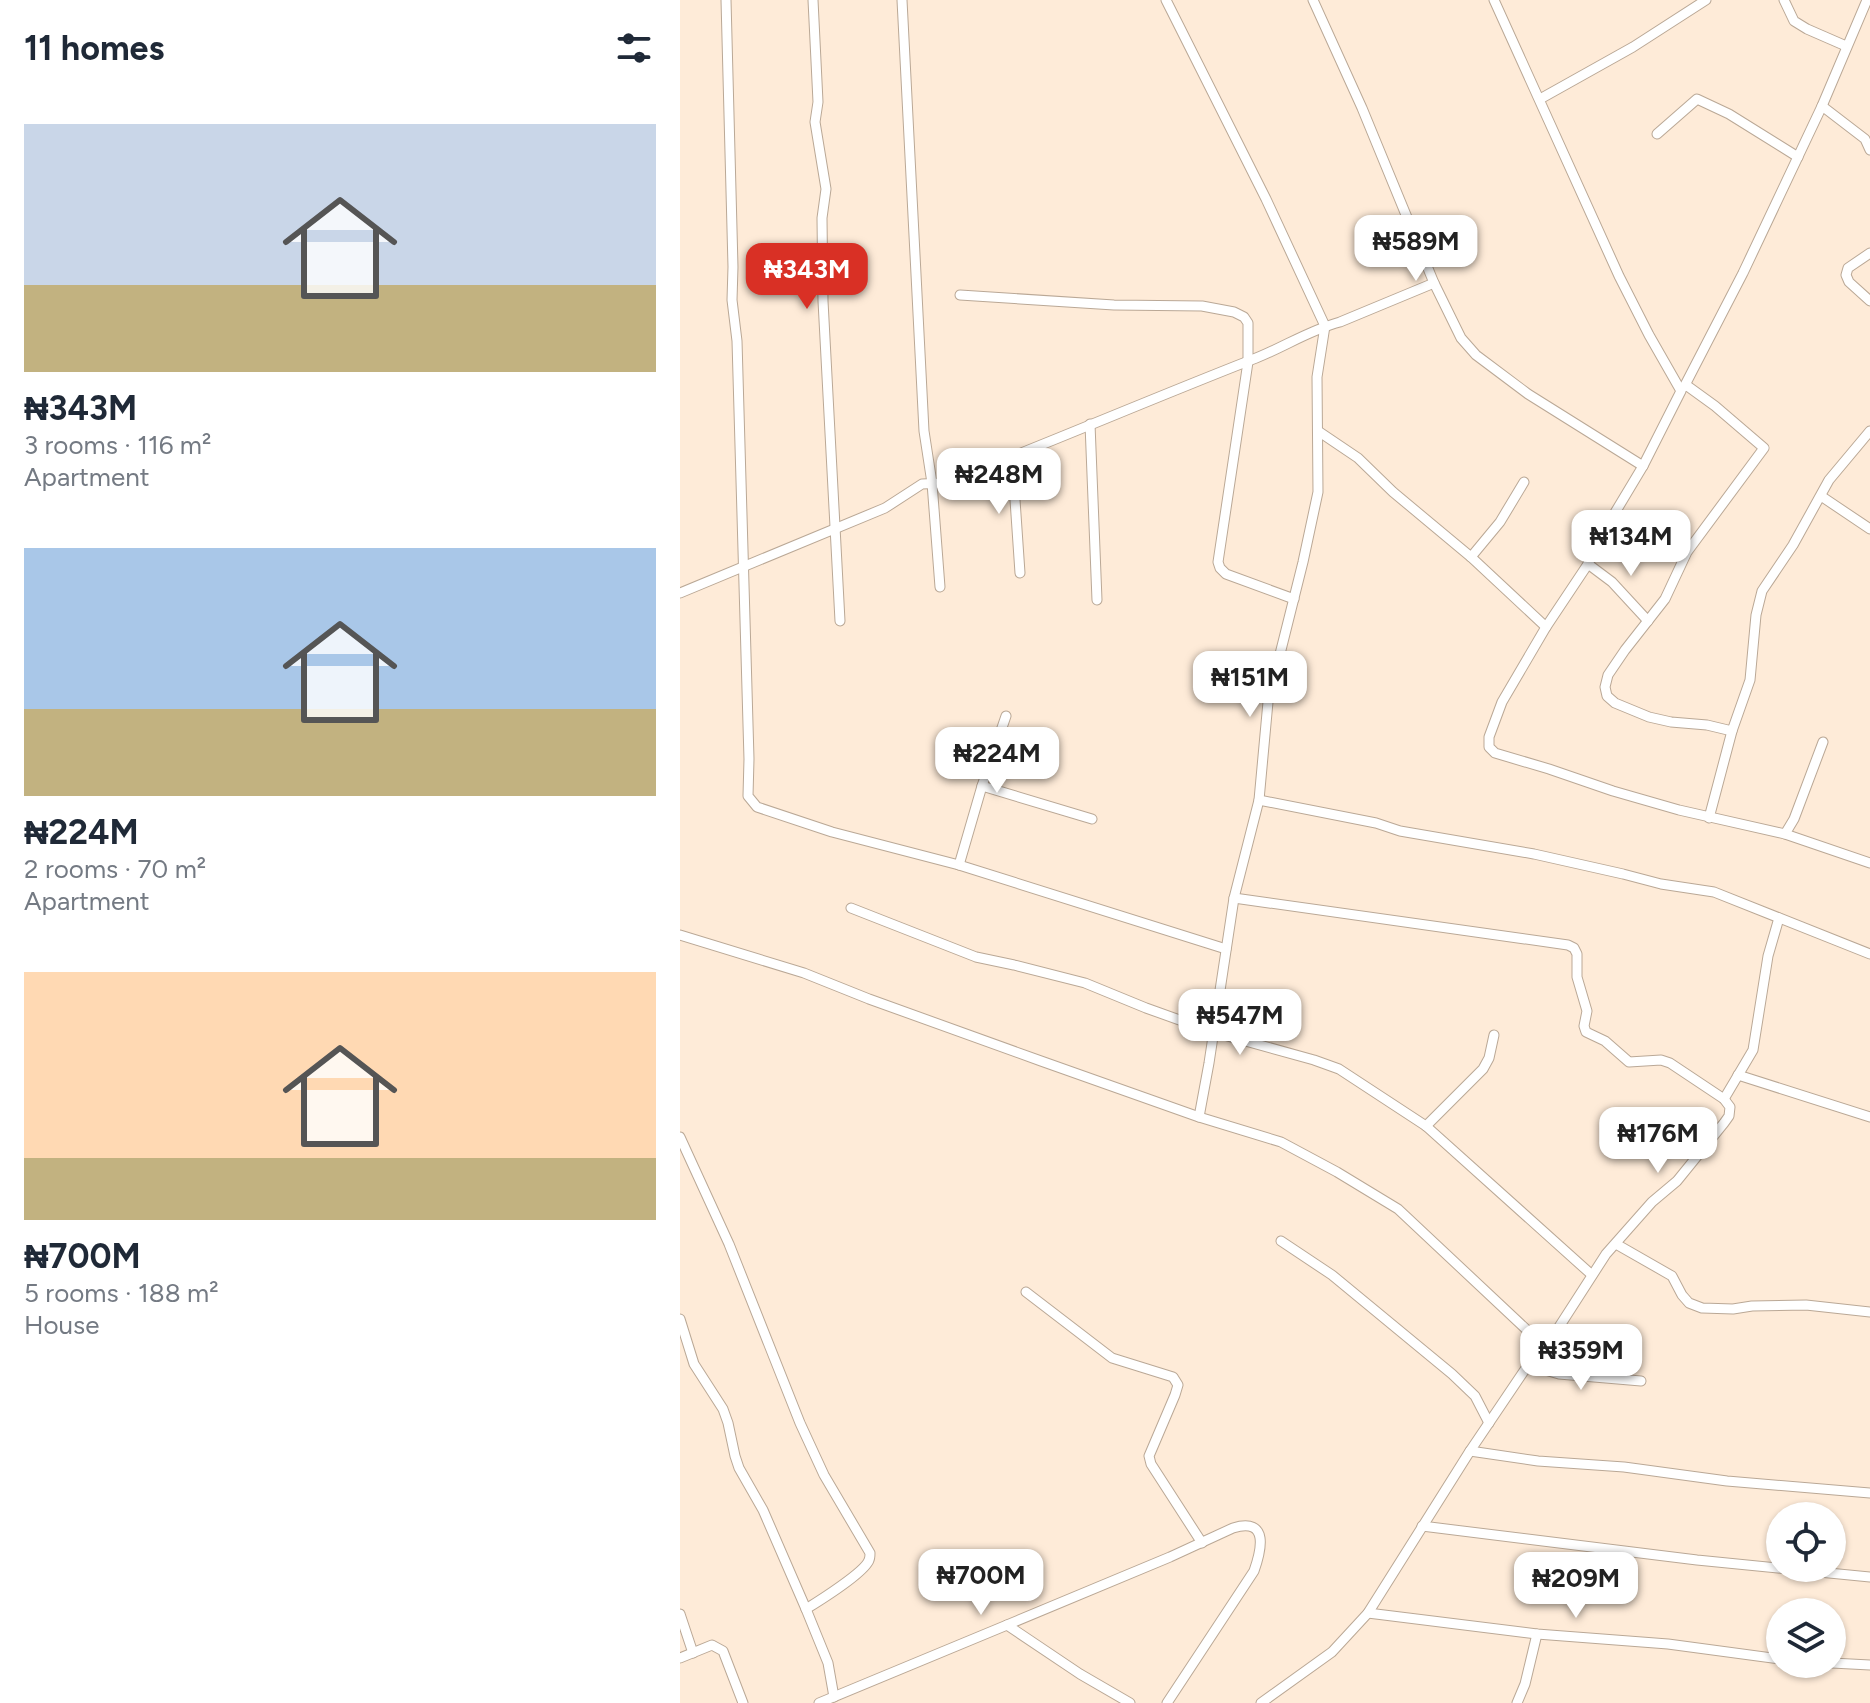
<!DOCTYPE html>
<html lang="en">
<head>
<meta charset="utf-8">
<style>
  :root { --surface:#fff; --page:#f2f2f3; --text:#1f2937; --muted:#747a83; --accent:#d93025 }
  body { margin:0; font-family:Figtree,sans-serif; background:var(--page); color:var(--text); height:100vh; display:flex; flex-direction:column; font-size:30px; white-space:nowrap }
  * { box-sizing:border-box; margin:0 }
  p { font-size:26px; color:var(--muted) }
  .icon { flex:none; width:44px; height:44px; fill:none; stroke:currentColor; stroke-width:2; stroke-linecap:round; stroke-linejoin:round }
  .map { position:relative; flex:1; overflow:hidden }
  .details { display:flex; flex-direction:column; background:var(--surface); width:680px }
  .details>* { flex:none }
  .buttons { position:absolute; left:1086px; top:1502px; display:grid; gap:16px }
  .buttons a { display:grid; place-items:center; width:80px; height:80px; border-radius:50%; background:var(--surface); box-shadow:0 2px 6px #0004; font-size:40px }
  .price { position:absolute; translate:-50% -68px; padding:0 18px; border-radius:16px; background:#fff; color:#222; font-size:26px; line-height:52px; filter:drop-shadow(0 2px 4px #0008) }
  .price::after { content:''; position:absolute; left:50%; top:48px; width:24px; height:18px; margin-left:-12px; background:inherit; clip-path:polygon(0 0,100% 0,50% 100%) }
  .price.selected { background:var(--accent); color:#fff }
  ul { padding:0; list-style:none }
  li { display:grid; align-content:center; gap:16px; height:424px; padding:0 24px }
  li span { display:grid; place-items:center; height:248px; border-radius:0px; color:#555 }
  li>.icon { margin-inline-start:auto }
  span .icon { width:144px; height:144px; fill:#fffc; stroke-width:1 }
  li b { font-size:34px }
  h2 { display:flex; justify-content:space-between; align-items:center; height:96px; padding:0 24px; font-size:34px }
  main { display:flex; flex:1; min-height:0 }
  .map>svg:first-child { display:block }
</style>
</head>
<body>
<main>
<section class="details">
<h2>11 homes<svg class="icon" aria-label="filters" viewBox="0 0 24 24"><path d="M4 7h16M4 17h16"/><circle cx="9" cy="7" r="2"/><circle cx="15" cy="17" r="2"/></svg></h2>
<ul>
<li><span style="background:linear-gradient(#c9d6e8 65%,#c2b280 0)"><svg class="icon" aria-label="home" viewBox="0 0 24 24"><path d="M3 11l9-7 9 7M6 9v11h12V9"/></svg></span><div><b>₦343M</b><p>3 rooms · 116 m²</p><p>Apartment</p></div></li>
<li><span style="background:linear-gradient(#a9c7e8 65%,#c2b280 0)"><svg class="icon" aria-label="home" viewBox="0 0 24 24"><path d="M3 11l9-7 9 7M6 9v11h12V9"/></svg></span><div><b>₦224M</b><p>2 rooms · 70 m²</p><p>Apartment</p></div></li>
<li><span style="background:linear-gradient(#ffd9b3 75%,#c2b280 0)"><svg class="icon" aria-label="home" viewBox="0 0 24 24"><path d="M3 11l9-7 9 7M6 9v11h12V9"/></svg></span><div><b>₦700M</b><p>5 rooms · 188 m²</p><p>House</p></div></li>
</ul>
</section>
<div class="map">
<svg width="1190" height="1703" viewBox="0 0 1190 1703">
  <rect width="100%" height="100%" fill="#feebd8"/>
  <g fill="none" stroke-linecap="round" stroke-linejoin="round">
    <g stroke="#baa896" stroke-width="11">
      <g id="minor">
        <polyline points="46,0 53,267 52,300 57,341 69,759 68,796 77,807 152,832 279,865 546,949"/>
        <polyline points="133,0 138,102 135,122 146,189 142,218 143,301 160,621"/>
        <polyline points="222,0 244,431 252,483 260,587"/>
        <polyline points="486,0 586,199 645,326 637,377 638,492 623,562 588,702 579,800 554,898 529,1063 519,1117"/>
        <polyline points="633,0 682,108 754,283 781,338 796,355 848,394 963,466"/>
        <polyline points="814,0 939,276 969,335 1001,391 963,466 921,536 908,564 866,627 822,702 809,737 809,747 815,753 869,769 933,791 999,810 1105,834 1190,863"/>
        <polyline points="1104,0 1114,21 1127,29 1166,46"/>
        <polyline points="860,99 953,47 1026,0"/>
        <polyline points="1142,106 1185,139 1190,150"/>
        <polyline points="977,134 1017,99 1049,114 1118,157"/>
        <polyline points="1190,253 1168,268 1166,275 1169,282 1190,301"/>
        <polyline points="280,295 434,305 522,306 554,312 564,317 568,323 568,362 538,562 540,568 546,574 614,599"/>
        <polyline points="1006,385 1035,406 1084,448 1007,552 985,599 945,650 928,675 925,687 927,696 935,703 969,717 991,722 1027,725 1052,731"/>
        <polyline points="1004,387 1063,273 1142,106 1187,0"/>
        <polyline points="410,424 417,600"/>
        <polyline points="638,431 678,458 713,492 791,557 866,627"/>
        <polyline points="332,456 340,573"/>
        <polyline points="1141,496 1190,529"/>
        <polyline points="791,557 820,522 844,482"/>
        <polyline points="908,564 932,582 968,621"/>
        <path d="M0,593L205,508L242,484L264,483L281,477C378,439 474,398 571,360C601,349 629,330 660,322L754,283"/>
        <polyline points="302,786 412,819"/>
        <polyline points="579,800 696,823 720,831 854,854 943,874 981,884 1034,892 1190,954"/>
        <polyline points="1029,818 1052,731 1070,680 1076,615 1082,591 1113,545 1149,480 1190,431"/>
        <polyline points="1105,834 1114,819 1143,742"/>
        <polyline points="279,865 302,786 326,716"/>
        <polyline points="554,898 888,945 894,948 897,954 897,977 907,1011 904,1026 906,1032 925,1041 949,1062 981,1060 990,1063 1044,1099 1050,1107 1049,1116 1044,1123 997,1181 972,1202 926,1254 879,1327 848,1365 790,1451 688,1613 652,1652 581,1703"/>
        <polyline points="171,908 296,957 334,965 405,983 466,1008 533,1032 634,1060 659,1069 746,1126 912,1275"/>
        <polyline points="0,935 124,973 189,999 361,1061 519,1117 601,1142 657,1172 718,1209 864,1346"/>
        <polyline points="1058,1075 1190,1117"/>
        <polyline points="1044,1099 1073,1050 1088,956 1099,918"/>
        <polyline points="746,1126 803,1069 809,1058 814,1035"/>
        <path d="M0,1137L49,1244L120,1423L144,1475L190,1553C190,1555 190,1558 189,1560C185,1572 139,1601 126,1609"/>
        <polyline points="601,1241 652,1275 772,1374 795,1396 809,1423"/>
        <polyline points="936,1244 992,1276 1002,1295 1009,1303 1022,1308 1053,1309 1072,1306 1126,1305 1190,1312"/>
        <polyline points="346,1292 432,1358 493,1377 498,1385 495,1395 469,1456 471,1464 522,1543"/>
        <polyline points="0,1319 14,1364 43,1409 48,1423 55,1456 59,1468 83,1510 126,1609 148,1663 154,1697"/>
        <polyline points="848,1365 879,1374 961,1381"/>
        <polyline points="790,1451 858,1461 944,1467 1047,1481 1190,1493"/>
        <polyline points="742,1526 1017,1560 1190,1577"/>
        <polyline points="688,1613 857,1634 988,1644 1100,1659"/>
        <polyline points="0,1614 13,1653"/>
        <path d="M327,1625L490,1557L553,1528C590,1517 581,1551 574,1571L487,1703"/>
        <polyline points="0,1658 32,1645 43,1651 63,1703"/>
        <polyline points="1152,1663 1190,1665"/>
        <polyline points="139,1703 327,1625 400,1674 450,1703"/>
        <polyline points="837,1703 845,1684 857,1634"/>
      </g>
    </g>
    <use href="#minor" stroke="#fff" stroke-width="9"/>
  </g>
</svg>
<div class="buttons">
<a><svg class="icon" aria-label="locate" viewBox="0 0 24 24"><circle cx="12" cy="12" r="6"/><path d="M12 2v4M12 18v4M2 12h4M18 12h4"/></svg></a>
<a><svg class="icon" aria-label="layers" viewBox="0 0 24 24"><path d="M12 4l9 5-9 5-9-5zM3 14l9 5 9-5"/></svg></a>
</div>
<b class="price" style="left:736px;top:283px">₦589M</b>
<b class="price selected" style="left:127px;top:311px">₦343M</b>
<b class="price" style="left:319px;top:516px">₦248M</b>
<b class="price" style="left:951px;top:578px">₦134M</b>
<b class="price" style="left:570px;top:719px">₦151M</b>
<b class="price" style="left:317px;top:795px">₦224M</b>
<b class="price" style="left:560px;top:1057px">₦547M</b>
<b class="price" style="left:978px;top:1175px">₦176M</b>
<b class="price" style="left:901px;top:1392px">₦359M</b>
<b class="price" style="left:301px;top:1617px">₦700M</b>
<b class="price" style="left:896px;top:1620px">₦209M</b>
</div>
</main>
</body>
</html>
